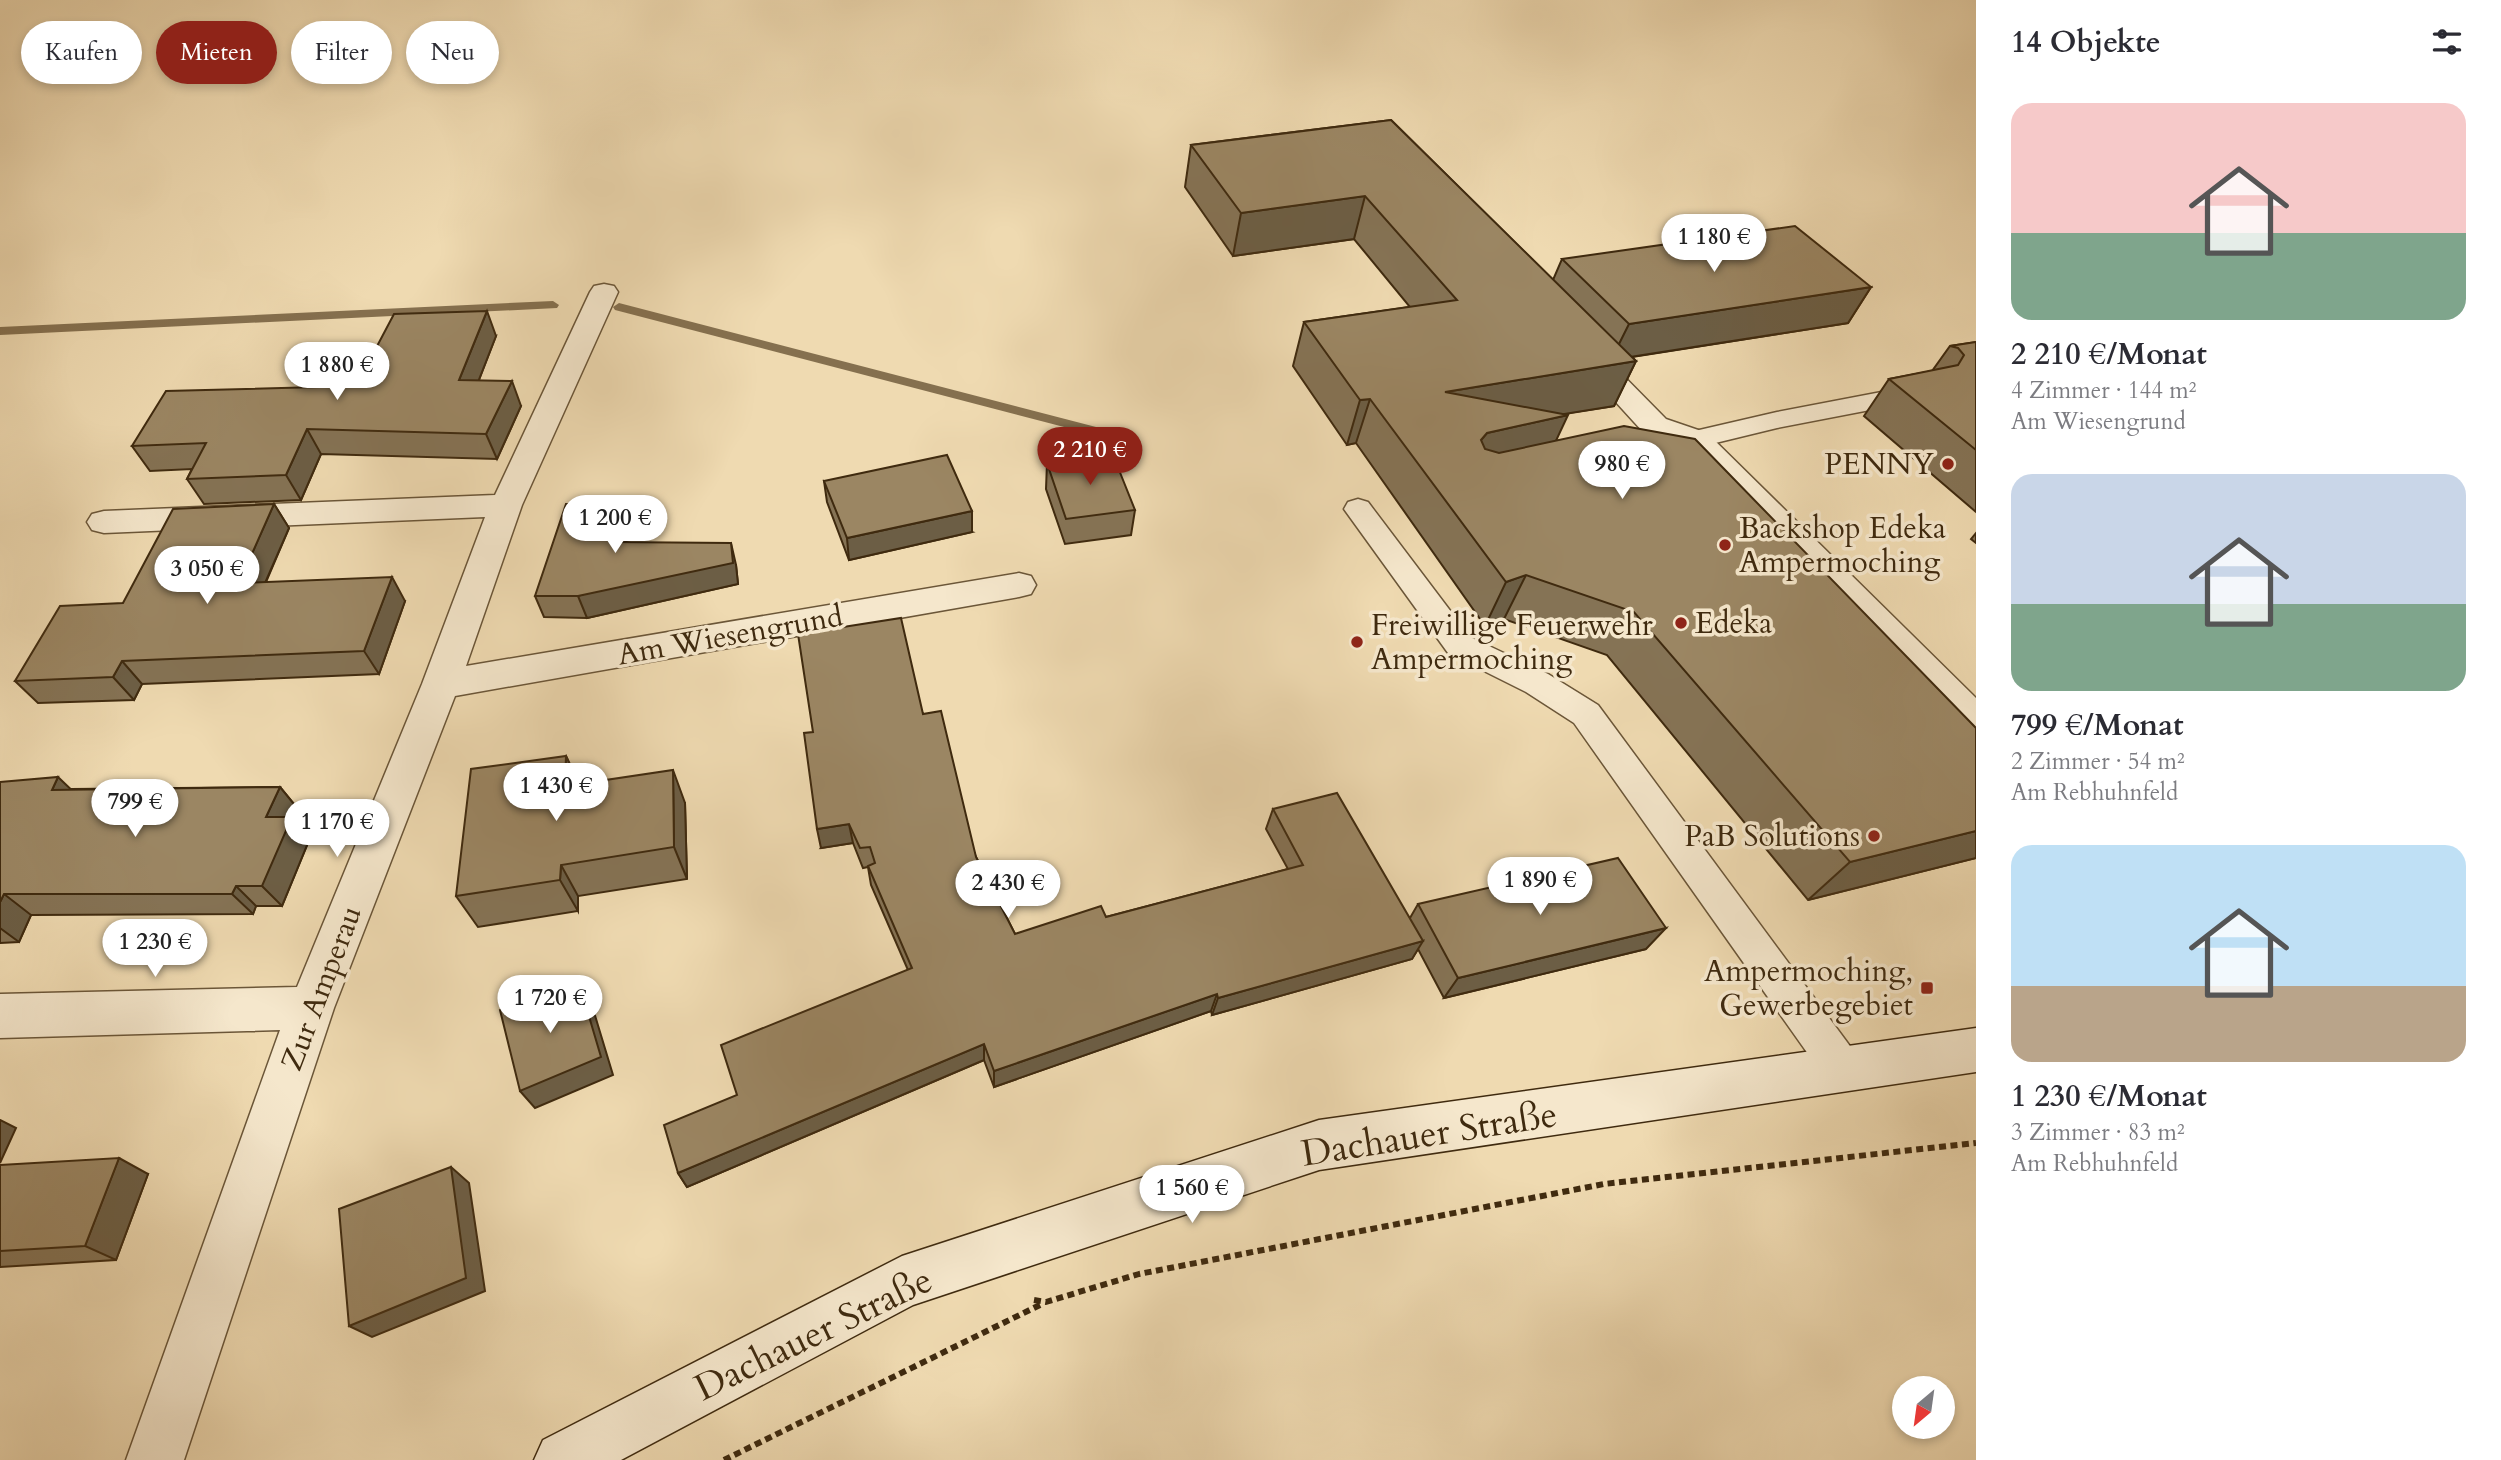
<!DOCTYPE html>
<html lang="de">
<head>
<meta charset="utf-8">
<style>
  :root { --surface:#fff; --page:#f2f2f3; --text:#2b2b33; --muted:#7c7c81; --accent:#8f2418 }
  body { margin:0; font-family:Cardo,serif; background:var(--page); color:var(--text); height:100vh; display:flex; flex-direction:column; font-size:26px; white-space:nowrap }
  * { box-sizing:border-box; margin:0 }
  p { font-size:23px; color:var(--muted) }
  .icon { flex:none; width:38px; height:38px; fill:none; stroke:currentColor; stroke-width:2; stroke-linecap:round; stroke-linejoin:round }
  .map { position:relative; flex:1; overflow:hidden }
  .panel { display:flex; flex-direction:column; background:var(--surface); width:525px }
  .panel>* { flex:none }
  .guide { position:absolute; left:21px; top:21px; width:665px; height:63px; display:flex; gap:14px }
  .needle { width:46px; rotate:209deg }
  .tools { position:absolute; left:1892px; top:1376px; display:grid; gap:14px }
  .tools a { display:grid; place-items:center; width:63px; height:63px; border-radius:50%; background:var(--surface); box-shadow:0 4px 10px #0003; font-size:35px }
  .price { position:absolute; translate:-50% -60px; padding:0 16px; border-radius:24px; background:#fff; color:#222; font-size:23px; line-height:46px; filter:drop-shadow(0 2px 4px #0008) }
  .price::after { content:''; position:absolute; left:50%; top:42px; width:21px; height:16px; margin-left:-10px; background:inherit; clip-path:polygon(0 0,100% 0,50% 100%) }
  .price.on { background:var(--accent); color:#fff }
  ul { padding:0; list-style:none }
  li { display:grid; align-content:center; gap:14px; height:371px; padding:0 35px }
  li span { display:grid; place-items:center; height:217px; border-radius:21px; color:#555 }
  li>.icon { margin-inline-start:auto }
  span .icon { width:126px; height:126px; fill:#fffc; stroke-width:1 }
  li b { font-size:30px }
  h2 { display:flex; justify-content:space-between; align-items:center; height:84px; padding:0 35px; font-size:30px }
  .pill { padding:0 24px; border-radius:32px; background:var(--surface); box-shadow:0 4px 10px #0003; font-size:24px; line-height:63px }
  .pill.on { background:var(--accent); color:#fff }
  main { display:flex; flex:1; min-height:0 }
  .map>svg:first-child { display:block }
</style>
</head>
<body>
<main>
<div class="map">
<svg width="1976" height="1460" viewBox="0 0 1976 1460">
  <rect width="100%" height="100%" fill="#efdab1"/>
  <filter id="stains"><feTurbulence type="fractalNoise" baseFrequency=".00286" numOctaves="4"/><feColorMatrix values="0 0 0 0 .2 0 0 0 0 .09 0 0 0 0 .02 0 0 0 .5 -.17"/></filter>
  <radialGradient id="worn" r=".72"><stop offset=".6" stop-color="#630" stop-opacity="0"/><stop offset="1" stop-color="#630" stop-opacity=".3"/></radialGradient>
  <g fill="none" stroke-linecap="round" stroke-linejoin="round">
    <g fill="#85704f" fill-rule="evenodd">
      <polygon points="553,301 559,305 557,308 0,335 0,327"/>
      <polygon points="619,303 1096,427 1098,430 1091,434 615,310 613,307"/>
    </g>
    <g stroke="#6b5638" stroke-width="3">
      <g id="service">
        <polygon points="1918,385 1927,387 1931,393 1927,399 1777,428 1666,455 1656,452 1653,446 1656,440 1777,412"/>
        <polygon points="1358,499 1368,502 1470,637 1548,674 1598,705 1858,1057 1864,1071 1858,1085 1844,1091 1830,1085 1574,723 1526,692 1448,653 1344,509 1348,502"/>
      </g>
    </g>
    <g stroke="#6b5638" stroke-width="3">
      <g id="minor">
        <polygon points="604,284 614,286 618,292 522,505 466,666 1019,573 1031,576 1036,585 1031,594 1019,597 455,696 334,1008 184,1460 126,1460 280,1030 0,1038 0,994 297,987 422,684 485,517 104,533 92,530 87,522 92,514 104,511 495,495 590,292 594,286"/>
        <polygon points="1586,345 1596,348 1666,419 1707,433 1976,698 1976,737 1962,733 1685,447 1644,433 1572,354 1576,348"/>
      </g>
    </g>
    <g stroke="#3f2a0f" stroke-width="3">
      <polygon id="secondary" points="1976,1028 1976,1072 1319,1170 913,1305 621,1460 534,1460 543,1440 902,1256 1319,1120"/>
    </g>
    <g stroke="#3f2a0f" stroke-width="6" stroke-dasharray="7 4.5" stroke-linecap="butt">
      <polyline points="1034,1300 1046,1302 1139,1274 1604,1184 1976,1143"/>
      <polyline points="724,1460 1044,1303"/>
    </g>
    <use href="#service" fill="#f5e7cc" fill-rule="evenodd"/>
    <use href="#minor" fill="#f5e7cc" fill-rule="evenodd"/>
    <use href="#secondary" fill="#f5e7cc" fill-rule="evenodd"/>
  </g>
  <g fill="#857355" stroke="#3f2a0f" stroke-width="2">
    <polygon points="1391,120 1553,280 1562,259 1871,287 1848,323 1632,357 1636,361 1614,406 1562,414 1556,441 1976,858 1808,900 1607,655 1504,619 1485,626 1356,443 1347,445 1293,366 1304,322 1410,307 1354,239 1233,256 1185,187 1191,145"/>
    <polygon points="496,336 479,380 521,406 497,459 321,454 301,500 204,504 187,479 192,469 150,471 132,446 356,386"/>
    <polygon points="1976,342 1976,512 1864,416 1889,379 1932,371 1950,346"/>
    <polygon points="1047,463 1135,510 1131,535 1065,544 1046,489"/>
    <polygon points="824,481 972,532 849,560 827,502"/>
    <polygon points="274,504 289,528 266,582 405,601 379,674 142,684 134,700 38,703 15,681 123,603"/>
    <polygon points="630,526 626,542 736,565 738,584 587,618 544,617 535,596"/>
    <polygon points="1976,533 1976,543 1971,539"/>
    <polygon points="923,714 976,857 1015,934 1106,917 1288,869 1266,829 1273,809 1410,918 1418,904 1646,949 1444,998 1418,949 1412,959 1212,1015 1211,1011 994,1087 984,1060 687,1187 678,1173 737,1095 908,970 871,885 868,867 863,868 853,843 821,848"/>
    <polygon points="566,756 579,784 685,803 687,879 578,896 578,911 478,927 456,896"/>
    <polygon points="0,782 71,789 280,787 298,809 294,819 310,838 282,906 256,906 253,914 31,915 19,942 0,943"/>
    <polygon points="0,1165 148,1174 116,1260 0,1267"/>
  </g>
  <g fill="#6c5e45" stroke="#3f2a0f" stroke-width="2">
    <polygon points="1365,196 1354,239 1233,256 1241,213"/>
    <polygon points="1871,287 1848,323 1611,360 1629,324"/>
    <polygon points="487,311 496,336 469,405 459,380"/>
    <polygon points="1636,361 1614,406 1428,436 1445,392"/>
    <polygon points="512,381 521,406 497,459 486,434"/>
    <polygon points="1370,399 1356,443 1347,445 1360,400"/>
    <polygon points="1568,415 1547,460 1468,477 1481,440 1487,433"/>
    <polygon points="307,429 321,454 301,500 286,475"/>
    <polygon points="274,504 289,528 255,606 239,583"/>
    <polygon points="624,505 630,526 619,564 612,542"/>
    <polygon points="972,511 972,532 849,560 847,538"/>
    <polygon points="731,543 736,565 738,584 587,618 578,596"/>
    <polygon points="1526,575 1504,619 1485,626 1506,582"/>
    <polygon points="392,577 405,601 379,674 364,651"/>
    <polygon points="122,661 142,684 134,700 113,677"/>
    <polygon points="566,756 582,790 565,786"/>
    <polygon points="673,770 685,803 687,879 674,847"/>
    <polygon points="58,777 81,799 52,790"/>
    <polygon points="280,787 298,809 294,819 310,838 282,906 262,886 266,817"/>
    <polygon points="849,824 853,843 821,848 817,829"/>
    <polygon points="1976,831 1976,858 1808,900 1850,862"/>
    <polygon points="561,865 578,896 578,911 560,880"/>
    <polygon points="236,886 256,906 253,914 232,894"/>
    <polygon points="4,894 31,915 19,942 0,928 0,902"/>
    <polygon points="1666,928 1646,949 1444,998 1458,978"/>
    <polygon points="1423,941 1412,959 1212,1015 1218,998"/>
    <polygon points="578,979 590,999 613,1075 535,1108 520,1091"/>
    <polygon points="1217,994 1211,1011 994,1087 994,1071"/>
    <polygon points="984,1044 984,1060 687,1187 678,1173"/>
    <polygon points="0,1120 16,1128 0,1163"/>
    <polygon points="119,1158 148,1174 116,1260 85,1246"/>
    <polygon points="451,1167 469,1183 485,1291 372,1337 349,1326"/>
  </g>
  <g fill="#9b8663" stroke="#3f2a0f" stroke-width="2">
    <polygon points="1391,120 1636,361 1445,392 1568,415 1487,433 1481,440 1485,449 1499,453 1624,426 1695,439 1976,728 1976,831 1850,862 1634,612 1526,575 1506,582 1370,399 1360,400 1304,322 1457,300 1365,196 1241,213 1191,145"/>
    <polygon points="1795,226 1871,287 1629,324 1562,259"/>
    <polygon points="487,311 459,380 512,381 486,434 307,429 286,475 187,479 206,443 132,446 166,391 356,386 394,314"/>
    <polygon points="1976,342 1976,450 1889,379 1958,365 1964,355 1958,348 1950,346"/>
    <polygon points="947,455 972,511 847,538 824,481"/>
    <polygon points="1113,455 1135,510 1066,519 1047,463"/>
    <polygon points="274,504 239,583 392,577 364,651 122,661 113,677 15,681 60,606 123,603 173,509"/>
    <polygon points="566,504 624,505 612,542 731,543 733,563 578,596 535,596"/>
    <polygon points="901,618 923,714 941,711 976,857 1015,934 1101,906 1106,917 1303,865 1273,809 1337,793 1423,941 1218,998 1217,994 994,1071 984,1044 678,1173 664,1125 737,1095 721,1045 912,968 868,866 875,863 870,847 860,848 849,824 817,829 804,733 813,732 798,634"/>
    <polygon points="566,756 565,786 673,770 674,847 561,865 560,880 456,896 471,769"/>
    <polygon points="58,777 52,790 280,787 266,817 292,817 262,886 236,886 232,894 4,894 0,902 0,782"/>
    <polygon points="1618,858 1666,928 1458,978 1418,904"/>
    <polygon points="578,979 601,1057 520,1091 500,1010"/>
    <polygon points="119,1158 85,1246 0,1251 0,1165"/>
    <polygon points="451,1167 466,1278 349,1326 339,1209"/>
  </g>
  <g fill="#8f2418" stroke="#f5e7cc" stroke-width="2.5">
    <circle cx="1948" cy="464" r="7"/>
    <circle cx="1725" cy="545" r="7"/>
    <circle cx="1681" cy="623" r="7"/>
    <circle cx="1357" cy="642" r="7"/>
    <circle cx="1874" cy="836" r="7"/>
    <rect x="1920" y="981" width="14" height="14" rx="3.5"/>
  </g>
  <g text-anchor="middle" stroke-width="7" stroke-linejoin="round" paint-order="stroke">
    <g font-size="30" fill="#3f2a0f" stroke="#f5e7cc" text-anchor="end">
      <text x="1934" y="474">PENNY</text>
      <text x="1739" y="538" text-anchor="start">Backshop Edeka<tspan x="1739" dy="34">Ampermoching</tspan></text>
      <text x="1695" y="633" text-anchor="start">Edeka</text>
      <text x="1371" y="635" text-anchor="start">Freiwillige Feuerwehr<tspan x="1371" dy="34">Ampermoching</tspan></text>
      <text x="1860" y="846">PaB Solutions</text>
      <text x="1913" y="981">Ampermoching,<tspan x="1913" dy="34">Gewerbegebiet</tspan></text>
    </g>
    <g font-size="30" fill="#3f2a0f" stroke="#f5e7cc">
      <text transform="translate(730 635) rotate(-10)" y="10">Am Wiesengrund</text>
      <text transform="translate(321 988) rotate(-69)" y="10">Zur Amperau</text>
    </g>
    <g font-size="37" fill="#3f2a0f" stroke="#f5e7cc">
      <text transform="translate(1429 1133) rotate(-9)" y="13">Dachauer Straße</text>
      <text transform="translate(813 1333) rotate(-26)" y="13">Dachauer Straße</text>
    </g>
  </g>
  <rect width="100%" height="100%" filter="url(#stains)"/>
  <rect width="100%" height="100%" fill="url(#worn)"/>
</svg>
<div class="tools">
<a><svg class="needle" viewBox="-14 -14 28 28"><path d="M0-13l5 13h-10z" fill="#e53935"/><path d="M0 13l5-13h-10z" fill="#7c7c81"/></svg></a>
</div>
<b class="price" style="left:1714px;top:274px">1 180 €</b>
<b class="price" style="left:337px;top:402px">1 880 €</b>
<b class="price on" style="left:1090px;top:487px">2 210 €</b>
<b class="price" style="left:1622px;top:501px">980 €</b>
<b class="price" style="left:615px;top:555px">1 200 €</b>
<b class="price" style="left:207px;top:606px">3 050 €</b>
<b class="price" style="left:556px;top:823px">1 430 €</b>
<b class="price" style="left:135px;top:839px">799 €</b>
<b class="price" style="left:337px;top:859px">1 170 €</b>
<b class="price" style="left:1540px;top:917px">1 890 €</b>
<b class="price" style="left:1008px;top:920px">2 430 €</b>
<b class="price" style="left:155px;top:979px">1 230 €</b>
<b class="price" style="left:550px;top:1035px">1 720 €</b>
<b class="price" style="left:1192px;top:1225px">1 560 €</b>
<div class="guide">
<a class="pill">Kaufen</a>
<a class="pill on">Mieten</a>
<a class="pill">Filter</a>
<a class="pill">Neu</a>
</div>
</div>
<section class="panel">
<h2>14 Objekte<svg class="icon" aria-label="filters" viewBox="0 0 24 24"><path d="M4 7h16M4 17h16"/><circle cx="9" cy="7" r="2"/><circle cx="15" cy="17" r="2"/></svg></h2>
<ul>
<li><span style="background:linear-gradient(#f6c9c9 60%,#7fa58c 0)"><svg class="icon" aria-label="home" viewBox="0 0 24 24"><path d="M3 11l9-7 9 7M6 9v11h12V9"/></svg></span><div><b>2 210 €/Monat</b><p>4 Zimmer · 144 m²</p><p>Am Wiesengrund</p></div></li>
<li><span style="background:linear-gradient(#c9d6e8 60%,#7fa58c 0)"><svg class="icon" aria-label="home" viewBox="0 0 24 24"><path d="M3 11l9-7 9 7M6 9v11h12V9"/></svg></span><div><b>799 €/Monat</b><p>2 Zimmer · 54 m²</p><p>Am Rebhuhnfeld</p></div></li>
<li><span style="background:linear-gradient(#bfe0f5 65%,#b9a48a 0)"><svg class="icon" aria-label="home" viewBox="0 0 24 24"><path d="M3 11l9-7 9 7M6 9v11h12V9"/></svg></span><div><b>1 230 €/Monat</b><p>3 Zimmer · 83 m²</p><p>Am Rebhuhnfeld</p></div></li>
</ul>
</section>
</main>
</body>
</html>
